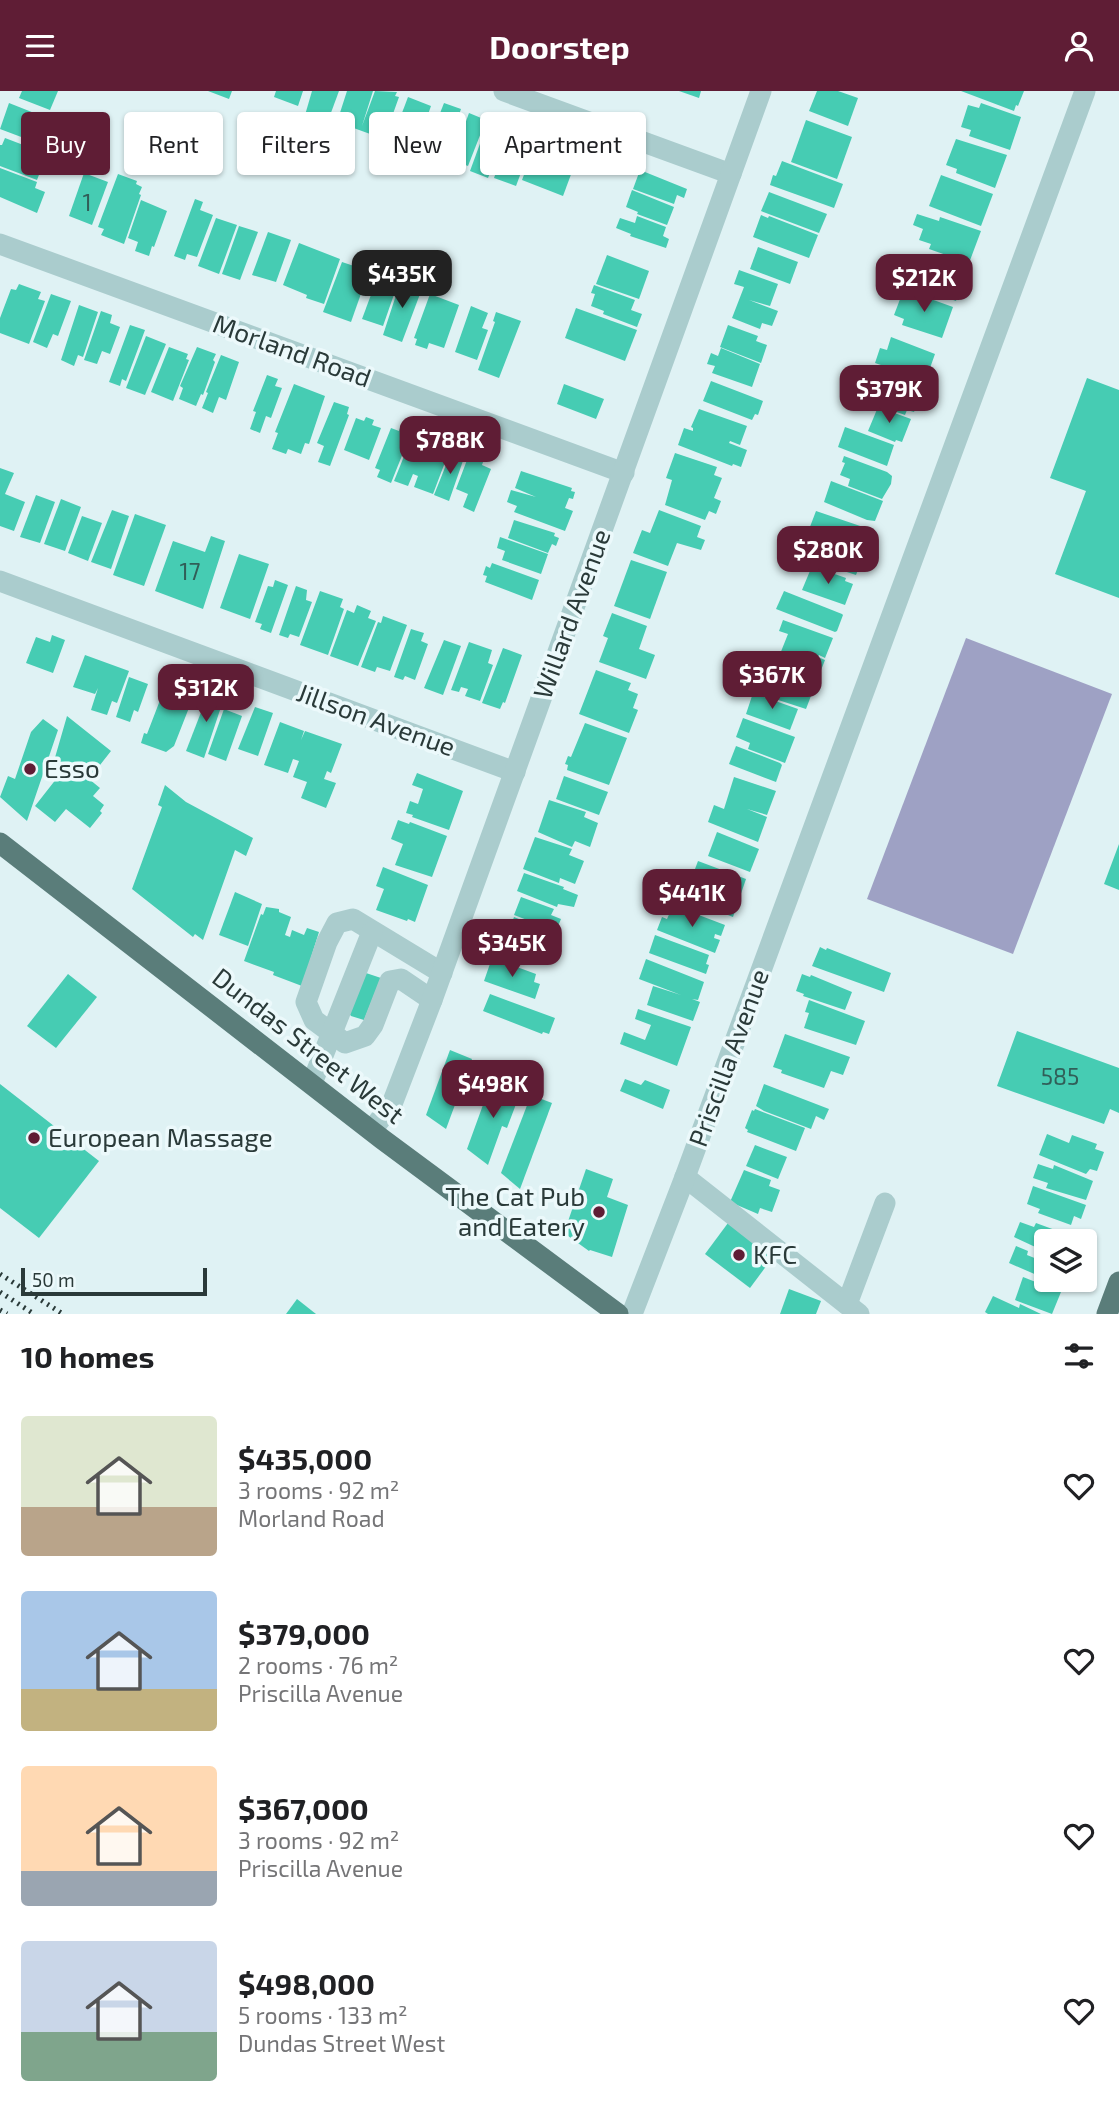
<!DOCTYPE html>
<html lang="en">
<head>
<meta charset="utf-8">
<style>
  :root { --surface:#fff; --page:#f2f2f2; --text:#202124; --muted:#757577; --accent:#5f1d35 }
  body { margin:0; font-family:"Exo 2",sans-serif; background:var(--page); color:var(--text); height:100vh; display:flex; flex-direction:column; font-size:26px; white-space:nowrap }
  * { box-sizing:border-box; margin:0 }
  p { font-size:23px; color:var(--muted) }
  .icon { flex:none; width:38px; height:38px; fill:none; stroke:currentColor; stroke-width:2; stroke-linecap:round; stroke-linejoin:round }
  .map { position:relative; height:1223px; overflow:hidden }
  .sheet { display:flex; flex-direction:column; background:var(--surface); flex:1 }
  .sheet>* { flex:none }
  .hud { position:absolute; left:21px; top:21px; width:700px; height:63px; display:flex; gap:14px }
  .buttons { position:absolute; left:1034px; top:1138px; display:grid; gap:14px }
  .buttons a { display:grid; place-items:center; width:63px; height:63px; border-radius:7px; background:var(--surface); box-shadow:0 2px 5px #0004; font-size:35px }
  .scale { position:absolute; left:21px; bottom:18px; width:186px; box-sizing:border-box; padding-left:7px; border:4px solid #2a3a39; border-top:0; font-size:19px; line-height:24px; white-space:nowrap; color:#2a3a39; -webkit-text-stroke:5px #ecf9fb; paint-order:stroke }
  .price { position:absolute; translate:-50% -60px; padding:0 16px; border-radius:14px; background:var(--accent); color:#fff; font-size:23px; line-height:46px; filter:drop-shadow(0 2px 4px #0008) }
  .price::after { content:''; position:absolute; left:50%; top:42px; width:21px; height:16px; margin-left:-10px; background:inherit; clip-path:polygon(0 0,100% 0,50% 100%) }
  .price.selected { background:#222; color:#fff }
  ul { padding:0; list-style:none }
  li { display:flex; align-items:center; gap:21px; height:175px; padding:0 21px }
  li span { display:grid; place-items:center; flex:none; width:196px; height:140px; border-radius:7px; color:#555 }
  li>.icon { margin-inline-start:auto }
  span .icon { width:84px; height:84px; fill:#fffc; stroke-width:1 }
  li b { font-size:30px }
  h2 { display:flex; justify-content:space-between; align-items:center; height:84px; padding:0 21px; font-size:30px }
  .tag { padding:0 24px; border-radius:7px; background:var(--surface); box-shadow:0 2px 5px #0004; font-size:24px; line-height:63px }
  .tag.selected { background:var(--accent); color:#fff }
  header { display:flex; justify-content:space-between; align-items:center; height:91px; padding:0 21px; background:var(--accent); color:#fff; font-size:32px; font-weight:700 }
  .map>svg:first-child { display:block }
</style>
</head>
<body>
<header><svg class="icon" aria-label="menu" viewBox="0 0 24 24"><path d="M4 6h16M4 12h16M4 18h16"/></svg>Doorstep<svg class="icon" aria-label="person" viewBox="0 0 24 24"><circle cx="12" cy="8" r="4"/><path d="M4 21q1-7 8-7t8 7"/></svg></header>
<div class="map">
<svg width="1119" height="1223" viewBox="0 0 1119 1223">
  <rect width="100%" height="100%" fill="#dff2f4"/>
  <polygon fill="#9ea1c4" points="966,547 1112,603 1013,863 867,808"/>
  <g fill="#46ccb3">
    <polygon points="22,0 58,0 50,19 19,7"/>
    <polygon points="208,0 232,0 229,8"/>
    <polygon points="276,0 303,0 298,15 274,6"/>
    <polygon points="312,0 339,0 325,38 303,31"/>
    <polygon points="347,0 373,0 362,35 375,0 397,1 395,5 399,6 384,48 337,31"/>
    <polygon points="679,0 701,0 699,7"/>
    <polygon points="817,0 838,0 858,7 848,35 809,20"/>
    <polygon points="961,0 1024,0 1018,15 1016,14 1014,20"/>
    <polygon points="408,6 431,15 415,60 391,51"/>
    <polygon points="9,12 62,33 53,58 0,38"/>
    <polygon points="444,12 461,18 445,64 426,58"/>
    <polygon points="981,12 1021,26 1010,59 969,45 971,39 961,36 968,14 979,17"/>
    <polygon points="469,22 486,29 468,75 452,69"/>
    <polygon points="489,28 507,35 488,87 470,80"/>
    <polygon points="806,29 852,46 837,88 791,71"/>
    <polygon points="510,42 533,50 516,95 494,87"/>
    <polygon points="5,47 47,63 37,89 0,75 0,54 2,54"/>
    <polygon points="956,48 1007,64 995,97 956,82 957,78 946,74"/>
    <polygon points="535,55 576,70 563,105 522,89"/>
    <polygon points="782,70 843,93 834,117 770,94 773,84 776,85"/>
    <polygon points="0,77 37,91 35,97 45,101 37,122 0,106"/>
    <polygon points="640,79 687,98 684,107 677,104 674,113 633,98"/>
    <polygon points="84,82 108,91 92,134 69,125"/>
    <polygon points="118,83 137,90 136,93 142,96 139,103 141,104 124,153 101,144 104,138 98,136"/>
    <polygon points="941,84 993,103 981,135 929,115"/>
    <polygon points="632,99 674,116 667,134 637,123 638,121 626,116"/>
    <polygon points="769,101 827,123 819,142 761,120"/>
    <polygon points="195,108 203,111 200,119 213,124 197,166 187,163 185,169 174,165"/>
    <polygon points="141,109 167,120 154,156 152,155 149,165 135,160 138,151 128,147"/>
    <polygon points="917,123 939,130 940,126 981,140 969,172 929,158 931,153 919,149 923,138 913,134"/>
    <polygon points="761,124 768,127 769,125 818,144 809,167 753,146"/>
    <polygon points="637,125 666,136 663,145 669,148 666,157 630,145 631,143 616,137 620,127 635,132"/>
    <polygon points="216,127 237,134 219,183 198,175"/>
    <polygon points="239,135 258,141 240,189 222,183"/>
    <polygon points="268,141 291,149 276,191 252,184"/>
    <polygon points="299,152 340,168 324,213 306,207 307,204 283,194"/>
    <polygon points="758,156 798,171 790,193 750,178"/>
    <polygon points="910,163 925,168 926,163 967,177 956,210 915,196 917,191 902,186"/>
    <polygon points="607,164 649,180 639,208 596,193"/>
    <polygon points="342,171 369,180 351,231 323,221"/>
    <polygon points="739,179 778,193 770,215 749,209 778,220 772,235 762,232 760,238 732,227 744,196 734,193"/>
    <polygon points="378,185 398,192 383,235 362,228"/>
    <polygon points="405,187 421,193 418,202 420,203 402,251 383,244 399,195 402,196"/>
    <polygon points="19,193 41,201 38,208 45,210 29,253 0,242 0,227 11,198 16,199"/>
    <polygon points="594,194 635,209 631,219 642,223 637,236 603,223 604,220 591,215 595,203 591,202"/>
    <polygon points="914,202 953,216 942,247 902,234 904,228 894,224 902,203 912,207"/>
    <polygon points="51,203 71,210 58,245 53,243 47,257 33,251"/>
    <polygon points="430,203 459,214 444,257 429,252 427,258 415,254 417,248 414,247"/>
    <polygon points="79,214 98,221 83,266 78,264 74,275 61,269"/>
    <polygon points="471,215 488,222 482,237 488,239 477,269 455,261"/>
    <polygon points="576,217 637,239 625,270 565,247"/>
    <polygon points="101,220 112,224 110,232 120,236 110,263 102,260 97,273 84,269"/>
    <polygon points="496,221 521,230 499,287 478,279 495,231 493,230"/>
    <polygon points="130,234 145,239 126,290 122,288 120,295 109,291"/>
    <polygon points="728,234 758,245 756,250 767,254 761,272 720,256"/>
    <polygon points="146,245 166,253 145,304 126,297"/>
    <polygon points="891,246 935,263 930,277 923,274 919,287 875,272 880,257 887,259"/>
    <polygon points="169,256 188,263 186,268 189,269 173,310 151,301"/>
    <polygon points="197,256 216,263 213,269 215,271 203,304 201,303 196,315 179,308 183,297 180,295"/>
    <polygon points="721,257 760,273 752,296 712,282 715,275 707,273 711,262 718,265"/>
    <polygon points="221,264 239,271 226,309 219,306 213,322 202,317 208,302 206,301"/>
    <polygon points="267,284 278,288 275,295 282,297 271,327 266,325 260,342 250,338 256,321 253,320"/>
    <polygon points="1087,287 1119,299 1119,507 1055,483 1086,400 1050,387"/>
    <polygon points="711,290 763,310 758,324 755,323 752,329 703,310"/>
    <polygon points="888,291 914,301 911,308 918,311 914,321 907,319 905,324 877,314 880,308 872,306 877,294 886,297"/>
    <polygon points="294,293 325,305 309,353 305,352 301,363 288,358 286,363 272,358 278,342 275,341"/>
    <polygon points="564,293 604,308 596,328 557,313"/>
    <polygon points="334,311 349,316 347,323 349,324 330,375 318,371 324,355 317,352"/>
    <polygon points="878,316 911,328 902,351 896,349 895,351 868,340"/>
    <polygon points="699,318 747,335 740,354 730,350 729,352 747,359 741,376 733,373 732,375 678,354 684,337 693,340 693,337 691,336"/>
    <polygon points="366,326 374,329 372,334 381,337 369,369 344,359 356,327 364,330"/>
    <polygon points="401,334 409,338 407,342 409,347 391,392 377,386 380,379 375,377 391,337 399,340"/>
    <polygon points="845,336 894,354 887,375 838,356"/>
    <polygon points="413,343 429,350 425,361 427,361 431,350 450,358 433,403 414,396 418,385 413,383 408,395 394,390"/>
    <polygon points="452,359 465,364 449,410 434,404"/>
    <polygon points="675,362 717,376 714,384 722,387 714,407 721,410 716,423 709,420 705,429 665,414 672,389 666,387"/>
    <polygon points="477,365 484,368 482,374 491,378 474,421 463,416 468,403 456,398 467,369 474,371"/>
    <polygon points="844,365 887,381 892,385 891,393 882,408 848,395 850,388 840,384 845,372 842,371"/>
    <polygon points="0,377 14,382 5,403 25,411 14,440 0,435"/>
    <polygon points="521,380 572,397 571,400 575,401 573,408 569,407 565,417 573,420 565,440 514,421 517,415 507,411 511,399 536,406 515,397"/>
    <polygon points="831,390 883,410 875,430 867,429 824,411"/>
    <polygon points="36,404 55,411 40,452 20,446"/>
    <polygon points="61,408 81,416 65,460 44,453"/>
    <polygon points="112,419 129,425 111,478 91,471"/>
    <polygon points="659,419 701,435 697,446 705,449 701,459 677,452 668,475 633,462 642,439 650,442"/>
    <polygon points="816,420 872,439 863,461 856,460 864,463 856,484 813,470 823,446 808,441"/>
    <polygon points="135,423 166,434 144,495 113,484"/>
    <polygon points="82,425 102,432 88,470 68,462"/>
    <polygon points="514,429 555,442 554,445 559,447 556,455 552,453 548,462 508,447"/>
    <polygon points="211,445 225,450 203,518 155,500 173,450 205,461"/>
    <polygon points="500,446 548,463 541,483 502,469 505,460 497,457"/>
    <polygon points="239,463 269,473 250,528 220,517"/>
    <polygon points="631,469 667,481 650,528 614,515"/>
    <polygon points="492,472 539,489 532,509 485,491 487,485 483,484 486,475 490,477"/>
    <polygon points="812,475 846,487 845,490 853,493 845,514 802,499"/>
    <polygon points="275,489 288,494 271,542 260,538 262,533 255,531 268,495 273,496"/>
    <polygon points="296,495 307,499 306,509 312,511 299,546 290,543 288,547 279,544"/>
    <polygon points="320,500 343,508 340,516 344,518 328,564 300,554"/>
    <polygon points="784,500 842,523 843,524 837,540 835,541 776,518"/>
    <polygon points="357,514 371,520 368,527 376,530 358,575 330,565 347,519 354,522"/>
    <polygon points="612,522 647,535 639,558 655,564 646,588 599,571 608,547 603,545"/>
    <polygon points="383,525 407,534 390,580 377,576 375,581 361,576 378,531 381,532"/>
    <polygon points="783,529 833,547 825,567 819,564 818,566 825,569 818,587 796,579 794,584 768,573 773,560 780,563 788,543 779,540"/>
    <polygon points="411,538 424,542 421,550 428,553 415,589 405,585 403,589 394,586"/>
    <polygon points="52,544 65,549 53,582 26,572 36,546 50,551"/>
    <polygon points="444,549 461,555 443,604 424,597"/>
    <polygon points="469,551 492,559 488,572 493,574 480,610 465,605 468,598 461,596 459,601 451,599"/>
    <polygon points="503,557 522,564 505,612 503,611 500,618 482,612"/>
    <polygon points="85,564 129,580 117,612 112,610 107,624 91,619 98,597 95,603 73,596"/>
    <polygon points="596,579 631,592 628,599 638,603 633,617 638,619 629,642 579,623"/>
    <polygon points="765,580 814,597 806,618 769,606 773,595 761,590"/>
    <polygon points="129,586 148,593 138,621 134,619 130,631 116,626"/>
    <polygon points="169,594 194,604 174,655 166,661 141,652 144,642 147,643 162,604 165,605"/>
    <polygon points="210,598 225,604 204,667 186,660"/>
    <polygon points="753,602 798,618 790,639 746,623"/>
    <polygon points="255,616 273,622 258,665 238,658"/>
    <polygon points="224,618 242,625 226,670 208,663"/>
    <polygon points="67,625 111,660 89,688 100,697 93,705 104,714 100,720 102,722 90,737 66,718 55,731 35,715 64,678 54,670"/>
    <polygon points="743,627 795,646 785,672 748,658 750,652 736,646"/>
    <polygon points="43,628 58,639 27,730 0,706 8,685 15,688 31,641"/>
    <polygon points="280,631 304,640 301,649 305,640 342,653 331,682 327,680 324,688 336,692 326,717 301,707 307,691 293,686 299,670 293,668 288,682 264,674"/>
    <polygon points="585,632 627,647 609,694 567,679 568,674 565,673 568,665 571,666"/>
    <polygon points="736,655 780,672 782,674 776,691 729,673"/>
    <polygon points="417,682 463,700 449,739 412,726 413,724 406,722 410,710 418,713 423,698 412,694"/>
    <polygon points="564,685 608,701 599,724 556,708"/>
    <polygon points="734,686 776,700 767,724 747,718 767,726 758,751 708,731 714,714 724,718"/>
    <polygon points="165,694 186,711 253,747 246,765 235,759 203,849 195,843 193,846 132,798 162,716 158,714"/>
    <polygon points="549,709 586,721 584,726 598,732 590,756 575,750 572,756 538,741"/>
    <polygon points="398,729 409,733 410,731 447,745 432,786 395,774 403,753 391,748"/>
    <polygon points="717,741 759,758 750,781 708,765"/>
    <polygon points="535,746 572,758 569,764 584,770 575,793 560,787 559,792 523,778"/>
    <polygon points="1119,753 1119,799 1104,793"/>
    <polygon points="698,770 746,788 733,826 684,807"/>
    <polygon points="383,776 428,794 415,831 408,828 407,830 376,819 384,798 376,795"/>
    <polygon points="524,782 564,796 563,798 578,804 574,816 558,813 557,816 517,800"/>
    <polygon points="235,801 262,813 248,855 219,844"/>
    <polygon points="521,806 554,818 551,824 561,828 556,840 514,824"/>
    <polygon points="675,815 725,834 721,845 715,843 714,847 720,849 715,862 657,839 662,826 667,828 671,819 673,820"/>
    <polygon points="266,816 279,818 279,821 291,826 285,844 290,846 292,839 304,844 307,837 319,841 302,895 273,884 274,881 244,870 261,823 263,824"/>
    <polygon points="514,826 546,839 543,845 553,849 548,861 507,845"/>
    <polygon points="655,844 709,864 706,873 709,874 706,883 649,862"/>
    <polygon points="820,856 826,859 827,857 891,882 884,901 812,875"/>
    <polygon points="492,867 536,883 534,891 540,893 535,908 484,890"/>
    <polygon points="646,868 704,891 698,909 692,908 700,911 693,930 647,914 653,895 681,904 639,888"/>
    <polygon points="363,881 381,887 364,929 351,925 349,922"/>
    <polygon points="68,883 97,906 56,957 27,935"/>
    <polygon points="802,883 810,886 811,884 852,901 845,919 803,905 804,903 796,900"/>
    <polygon points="490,903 555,927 549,943 543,941 542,943 483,920"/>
    <polygon points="809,909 865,930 856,954 804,937 809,922 805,921"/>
    <polygon points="638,918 691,936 677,975 620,953 624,941 645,949 651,934 635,928"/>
    <polygon points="1017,940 1119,977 1119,1022 1110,1018 1104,1033 997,995"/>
    <polygon points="785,943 850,966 843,984 831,980 824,997 781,982 782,979 773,976"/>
    <polygon points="450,959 472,968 446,1038 426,1024"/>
    <polygon points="625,988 641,994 645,989 670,999 663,1018 620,1000"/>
    <polygon points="492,989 521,1000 507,1037 502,1035 488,1074 467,1058"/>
    <polygon points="0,993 99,1070 39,1147 0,1117"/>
    <polygon points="764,993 829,1018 824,1029 816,1025 811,1038 764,1020 756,1015"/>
    <polygon points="531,1004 552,1012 520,1098 501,1082"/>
    <polygon points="755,1018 805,1037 796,1060 747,1041 748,1039 745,1037 752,1019 754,1020"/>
    <polygon points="1047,1043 1069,1052 1072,1044 1097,1053 1095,1058 1104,1061 1097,1080 1090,1078 1086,1083 1039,1064"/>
    <polygon points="755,1054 787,1066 778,1088 746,1075"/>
    <polygon points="1038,1073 1053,1078 1054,1074 1093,1090 1086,1109 1046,1097 1048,1092 1033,1087"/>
    <polygon points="586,1078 613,1088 607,1106 628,1114 612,1166 590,1159 589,1160 564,1142"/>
    <polygon points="744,1079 771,1089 769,1095 780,1099 772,1121 760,1117 758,1123 730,1111"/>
    <polygon points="1033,1095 1086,1114 1081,1128 1074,1125 1071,1134 1038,1122 1040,1118 1027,1113"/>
    <polygon points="1020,1131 1034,1136 1036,1132 1074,1146 1072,1150 1046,1150 1046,1161 1014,1146"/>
    <polygon points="728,1132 773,1166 750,1197 705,1163"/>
    <polygon points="1016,1155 1028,1160 1027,1164 1037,1168 1040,1160 1046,1162 1046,1188 1009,1172"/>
    <polygon points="1023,1186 1061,1201 1052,1223 1015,1209"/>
    <polygon points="789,1198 821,1210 816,1223 780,1223"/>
    <polygon points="993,1205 1019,1217 1020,1213 1041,1223 988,1223 985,1221"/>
    <polygon points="297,1208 316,1223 286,1223"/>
  </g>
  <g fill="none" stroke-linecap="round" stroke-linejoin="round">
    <g stroke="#aacccd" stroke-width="21">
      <polyline points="504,0 731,83"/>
      <polyline points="0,153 624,382"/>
      <polyline points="0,490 515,681"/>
      <polyline points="432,909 401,888 390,890 373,934 365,945 345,952 314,929 306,911 327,851 337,832 353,828 442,882"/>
      <polyline points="312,992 372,841"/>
      <polyline points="372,1039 392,1013 432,909 761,0"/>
      <polyline points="685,1086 859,1223"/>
      <polyline points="847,1213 885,1112"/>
      <polyline points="632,1223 685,1086 1085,0"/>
    </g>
    <g stroke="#5a7d7a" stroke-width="21">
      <polyline points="0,752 382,1048 618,1223"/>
      <polyline points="1107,1223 1119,1191"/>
    </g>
    <g stroke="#2a3a39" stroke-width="5" stroke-dasharray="2 5" stroke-linecap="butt">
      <polyline points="0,1183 63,1223"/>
      <polyline points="0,1201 34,1223"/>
      <polyline points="0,1219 7,1223"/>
    </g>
  </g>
  <g fill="#5f1d35" stroke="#ecf9fb" stroke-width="2.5">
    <circle cx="30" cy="678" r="7"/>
    <circle cx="34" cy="1047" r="7"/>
    <circle cx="599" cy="1121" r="7"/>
    <circle cx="739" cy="1164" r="7"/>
  </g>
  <g text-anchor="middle" stroke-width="7" stroke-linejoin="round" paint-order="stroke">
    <g font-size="23" fill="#315e58">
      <text x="87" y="120">1</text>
      <text x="190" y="489">17</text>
      <text x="1060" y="994">585</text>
    </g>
    <g font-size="26" fill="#2a3a39" stroke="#ecf9fb">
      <text transform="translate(292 260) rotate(20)" y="9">Morland Road</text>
      <text transform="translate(572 523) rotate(-70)" y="9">Willard Avenue</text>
      <text transform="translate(376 629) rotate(20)" y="9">Jillson Avenue</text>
      <text transform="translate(308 955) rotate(38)" y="9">Dundas Street West</text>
      <text transform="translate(729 967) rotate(-70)" y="9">Priscilla Avenue</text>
    </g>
    <g font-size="26" fill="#2a3a39" stroke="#ecf9fb" text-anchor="start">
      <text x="44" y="687">Esso</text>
      <text x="48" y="1056">European Massage</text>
      <text x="585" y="1115" text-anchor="end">The Cat Pub<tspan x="585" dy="30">and Eatery</tspan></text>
      <text x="753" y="1173">KFC</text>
    </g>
  </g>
</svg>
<div class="buttons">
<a><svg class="icon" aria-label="layers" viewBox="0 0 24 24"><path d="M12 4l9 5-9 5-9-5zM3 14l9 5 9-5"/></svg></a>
</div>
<div class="scale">50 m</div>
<b class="price selected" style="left:402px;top:219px">$435K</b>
<b class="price" style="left:924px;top:223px">$212K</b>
<b class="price" style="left:889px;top:334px">$379K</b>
<b class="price" style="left:450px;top:385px">$788K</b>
<b class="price" style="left:828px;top:495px">$280K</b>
<b class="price" style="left:772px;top:620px">$367K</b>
<b class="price" style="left:206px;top:633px">$312K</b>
<b class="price" style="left:692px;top:838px">$441K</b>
<b class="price" style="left:512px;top:888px">$345K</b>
<b class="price" style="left:493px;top:1029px">$498K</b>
<div class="hud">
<a class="tag selected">Buy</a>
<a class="tag">Rent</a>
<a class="tag">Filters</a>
<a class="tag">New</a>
<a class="tag">Apartment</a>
</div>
</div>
<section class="sheet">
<h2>10 homes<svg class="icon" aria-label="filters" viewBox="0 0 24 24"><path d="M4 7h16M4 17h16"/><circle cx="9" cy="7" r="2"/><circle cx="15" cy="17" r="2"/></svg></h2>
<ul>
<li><span style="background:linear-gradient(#dfe7d0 65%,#b9a48a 0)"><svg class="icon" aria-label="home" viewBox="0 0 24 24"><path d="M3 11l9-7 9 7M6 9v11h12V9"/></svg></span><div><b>$435,000</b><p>3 rooms · 92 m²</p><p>Morland Road</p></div><svg class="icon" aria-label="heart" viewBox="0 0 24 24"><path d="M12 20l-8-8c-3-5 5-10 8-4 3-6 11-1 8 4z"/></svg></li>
<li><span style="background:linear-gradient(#a9c7e8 70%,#c2b280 0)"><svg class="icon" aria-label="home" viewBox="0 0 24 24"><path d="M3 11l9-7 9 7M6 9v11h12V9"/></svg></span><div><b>$379,000</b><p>2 rooms · 76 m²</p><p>Priscilla Avenue</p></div><svg class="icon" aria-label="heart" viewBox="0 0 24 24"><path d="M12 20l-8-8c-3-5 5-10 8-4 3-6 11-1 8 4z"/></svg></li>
<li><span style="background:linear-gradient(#ffd9b3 75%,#9aa5b1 0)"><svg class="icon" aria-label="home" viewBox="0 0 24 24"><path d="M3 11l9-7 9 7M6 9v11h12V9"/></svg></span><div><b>$367,000</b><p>3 rooms · 92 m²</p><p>Priscilla Avenue</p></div><svg class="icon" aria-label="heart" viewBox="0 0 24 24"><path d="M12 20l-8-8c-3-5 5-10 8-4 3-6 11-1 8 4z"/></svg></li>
<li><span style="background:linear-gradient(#c9d6e8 65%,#7fa58c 0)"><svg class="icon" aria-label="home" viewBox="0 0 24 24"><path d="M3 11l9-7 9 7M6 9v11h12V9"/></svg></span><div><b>$498,000</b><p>5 rooms · 133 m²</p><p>Dundas Street West</p></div><svg class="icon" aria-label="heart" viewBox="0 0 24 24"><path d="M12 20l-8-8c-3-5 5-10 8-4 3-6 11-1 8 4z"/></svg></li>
</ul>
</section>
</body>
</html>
